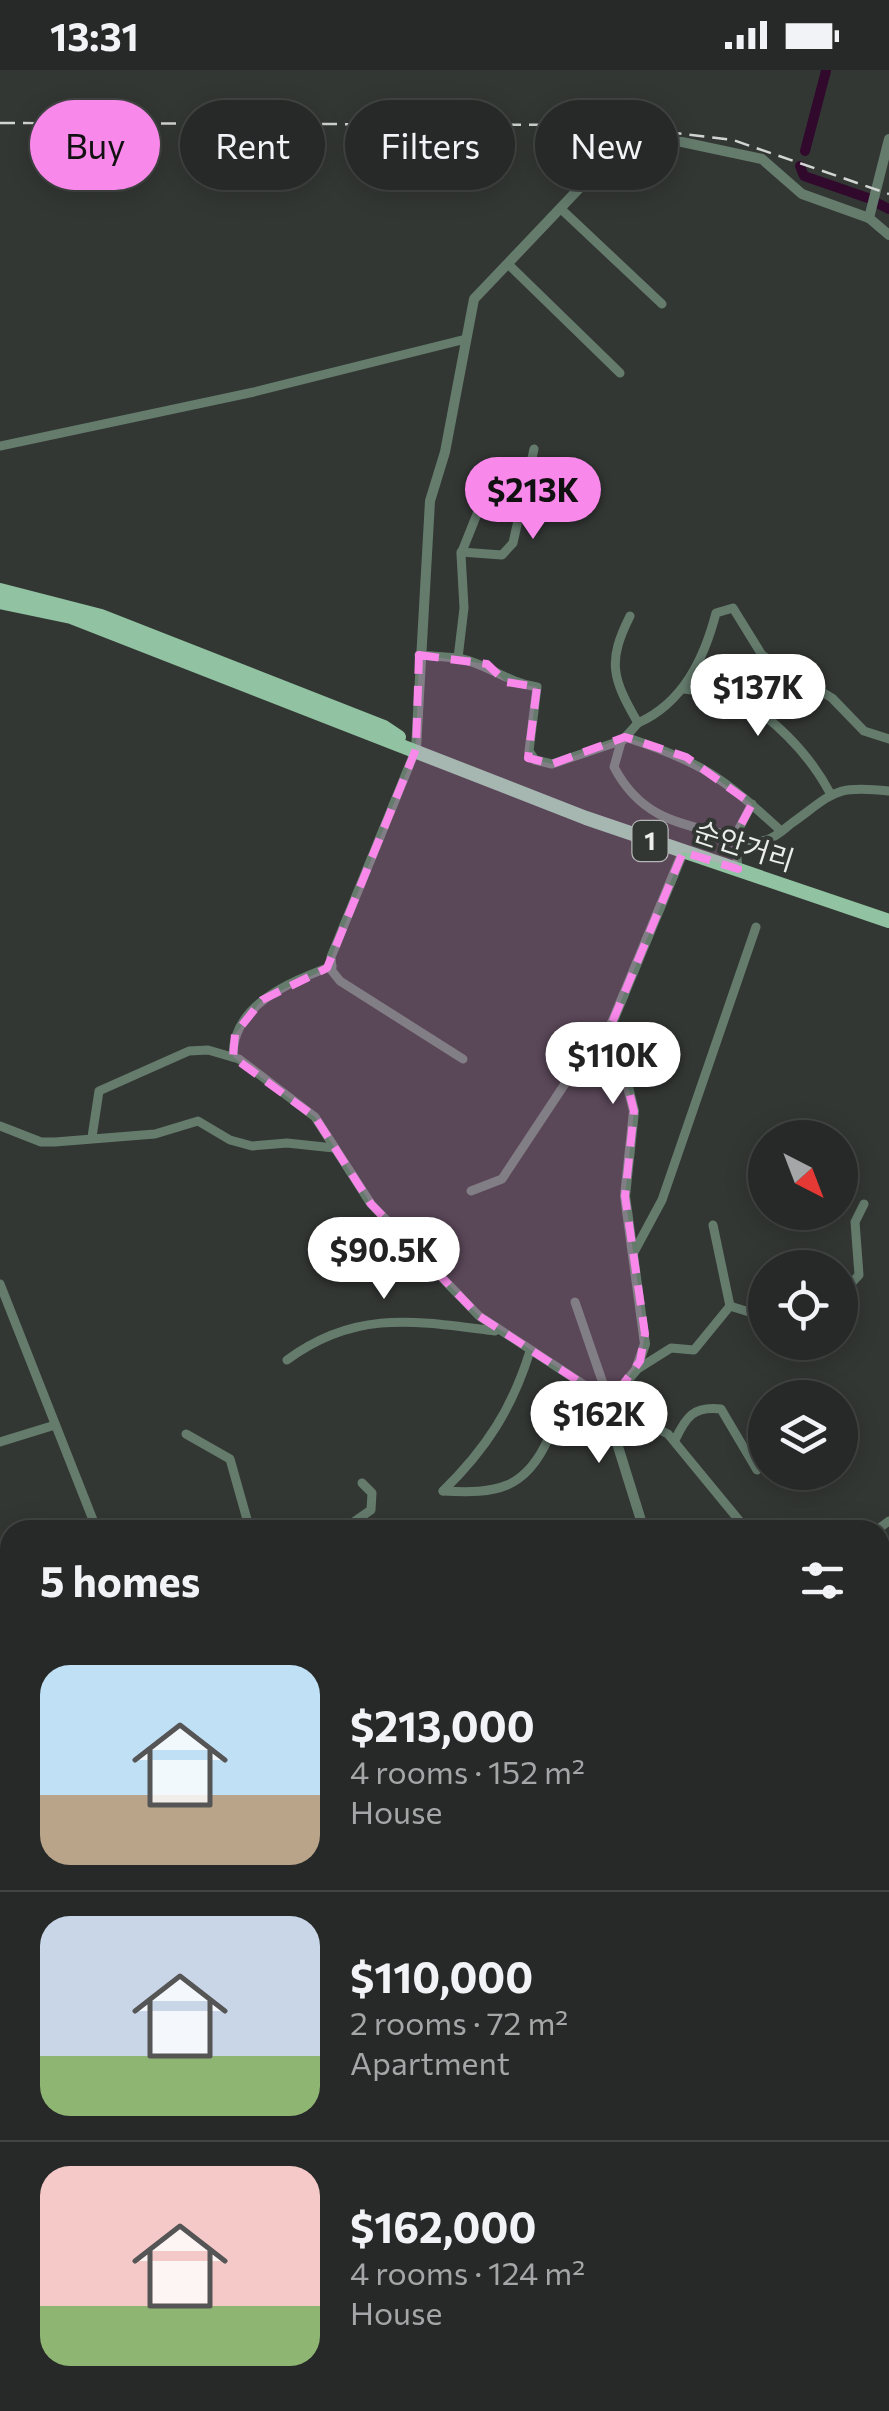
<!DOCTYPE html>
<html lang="en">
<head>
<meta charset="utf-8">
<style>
  :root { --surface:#262927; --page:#2e312f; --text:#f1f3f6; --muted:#a4a6a7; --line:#424544; --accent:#f888ea }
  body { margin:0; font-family:Commissioner,"Noto Sans KR",sans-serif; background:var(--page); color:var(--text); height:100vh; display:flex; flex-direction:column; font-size:38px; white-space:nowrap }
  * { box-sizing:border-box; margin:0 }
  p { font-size:32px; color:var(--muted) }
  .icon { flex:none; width:55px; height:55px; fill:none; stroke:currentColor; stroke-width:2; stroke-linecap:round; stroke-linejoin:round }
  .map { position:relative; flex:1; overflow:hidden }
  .panel { position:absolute; left:0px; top:1450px; width:890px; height:892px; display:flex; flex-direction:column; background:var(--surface); border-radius:30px 30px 0 0; box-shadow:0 5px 25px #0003,0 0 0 2px var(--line) }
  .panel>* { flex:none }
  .banner { position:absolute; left:30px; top:30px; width:830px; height:90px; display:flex; gap:20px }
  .needle { width:65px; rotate:138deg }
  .fabs { position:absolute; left:748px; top:1050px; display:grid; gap:20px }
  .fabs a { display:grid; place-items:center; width:110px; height:110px; border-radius:50%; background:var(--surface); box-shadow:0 5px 25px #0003,0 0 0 2px var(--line); font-size:50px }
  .price { position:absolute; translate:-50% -85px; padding:0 22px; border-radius:35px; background:#fff; color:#222; font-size:32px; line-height:65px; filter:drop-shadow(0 2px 5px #0008) }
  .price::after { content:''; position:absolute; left:50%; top:60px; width:30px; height:22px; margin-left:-15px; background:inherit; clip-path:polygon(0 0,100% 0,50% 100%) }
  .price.on { background:var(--accent); color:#111 }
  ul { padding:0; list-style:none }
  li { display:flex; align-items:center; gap:30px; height:250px; padding:0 40px }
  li+li { border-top:2px solid var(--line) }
  li span { display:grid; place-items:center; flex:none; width:280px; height:200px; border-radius:30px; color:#555 }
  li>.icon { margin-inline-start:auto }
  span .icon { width:120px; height:120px; fill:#fffc; stroke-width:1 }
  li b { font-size:42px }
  h2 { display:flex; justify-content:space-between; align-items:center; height:120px; padding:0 40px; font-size:42px }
  .chip { padding:0 35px; border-radius:45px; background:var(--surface); box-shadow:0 5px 25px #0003,0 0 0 2px var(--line); font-size:35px; line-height:90px }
  .chip.on { background:var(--accent); color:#111 }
  .status { display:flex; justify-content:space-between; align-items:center; height:70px; padding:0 50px; background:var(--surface); direction:ltr }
  .status svg { height:28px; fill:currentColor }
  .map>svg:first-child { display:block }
</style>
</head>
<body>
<div class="status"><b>13:31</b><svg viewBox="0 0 49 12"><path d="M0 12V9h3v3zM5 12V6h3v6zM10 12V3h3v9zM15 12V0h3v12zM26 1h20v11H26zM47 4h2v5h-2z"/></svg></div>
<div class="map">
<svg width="889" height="2341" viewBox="0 0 889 2341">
  <rect width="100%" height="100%" fill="#333734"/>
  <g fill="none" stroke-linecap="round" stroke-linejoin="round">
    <g stroke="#30092c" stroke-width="10">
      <polyline points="805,81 826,1"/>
      <polyline points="800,96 804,106 868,128"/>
      <polyline points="877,133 889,139"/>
    </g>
    <g stroke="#657c6d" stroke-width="9">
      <polyline points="560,138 662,234"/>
      <polyline points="508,194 620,303"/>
      <polyline points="0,376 254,322 466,269"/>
      <polyline points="461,482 502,485 513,473 534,379"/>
      <path d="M630,546C607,592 612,608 638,653C683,633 704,589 716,543L733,538L762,585L832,628L864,661L889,669"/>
      <polyline points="419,585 458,588 464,538 461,484 491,409"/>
      <path d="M458,588C489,594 505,612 537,617L529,681L535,690L552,694L623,670"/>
      <path d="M683,619C698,621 717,620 730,625C771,643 810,685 830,723"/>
      <path d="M638,653L621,672L614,697C638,743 672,753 720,763C736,766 750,774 766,770C775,768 784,759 792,753C835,722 834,715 889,721"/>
      <path d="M625,667C702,692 722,707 781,761"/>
      <polyline points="416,679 331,887 332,901 340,911 463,989"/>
      <polyline points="738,799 735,766 752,734"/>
      <path d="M233,987C232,934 291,912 332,896"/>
      <polyline points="0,1056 41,1072 55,1072 155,1064 198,1051 230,1070 252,1076 287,1073 334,1078"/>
      <polyline points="92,1067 99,1021 189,981 208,980 239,989 315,1047 371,1134 479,1246 592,1320 616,1324"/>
      <polyline points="471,1121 502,1109 580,991 612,953"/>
      <polyline points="713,1155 730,1236"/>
      <polyline points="634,1182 662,1130 756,857"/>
      <polyline points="0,1214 97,1460"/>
      <polyline points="575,1232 607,1325"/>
      <polyline points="840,1241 845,1220 859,1205 855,1152 864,1134"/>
      <polyline points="802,1272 812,1272"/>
      <path d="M287,1290C356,1239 416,1251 495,1261"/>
      <polyline points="636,1300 671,1278 694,1280 730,1236 765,1247"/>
      <polyline points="615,1338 668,1364 747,1460"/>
      <polyline points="186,1364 230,1389 250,1460"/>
      <path d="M675,1370C686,1347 693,1336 721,1339L757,1400"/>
      <polyline points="0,1372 55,1355"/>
      <path d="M443,1421C496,1424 526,1420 549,1367L611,1354"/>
      <path d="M443,1421C486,1379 512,1339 530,1281"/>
      <polyline points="342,1460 371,1440 372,1423 362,1413"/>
      <polyline points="829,1460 837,1460"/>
      <polyline points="877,1460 889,1451"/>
      <polyline points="880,1753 889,1749"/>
      <polyline points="880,1763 889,1778"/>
      <polyline points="0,1831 10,1827"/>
      <polyline points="880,1985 889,1981"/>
      <polyline points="880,2150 889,2146"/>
      <polyline points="880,2329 889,2330"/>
      <polyline points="463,2332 470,2341"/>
      <polyline points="221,2341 236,2332"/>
    </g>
    <g stroke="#657c6d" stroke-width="10">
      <polyline points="889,69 869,148 889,165"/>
      <polyline points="416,679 430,431 445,382 474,229 609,87 644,70 682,72 762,89 802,124 869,148"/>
      <polyline points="644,1460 611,1354 616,1324 636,1300 645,1274 625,1126 634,1041 612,953 683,782"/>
    </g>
    <g stroke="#91c2a2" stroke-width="14">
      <polyline points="0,520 101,546 384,657 399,667"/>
      <polyline points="0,532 71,547 586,748 889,851"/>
    </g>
    <polyline stroke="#d2d5d3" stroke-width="2.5" stroke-dasharray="15 8" stroke-linecap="butt" points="0,53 608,55 733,70 889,124"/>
  </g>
  <path fill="#f888ea" fill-opacity="0.2" stroke="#f888ea" stroke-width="8" stroke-dasharray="20 12" stroke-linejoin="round" d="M419,585L487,594L506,612L537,617L528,688L552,694L625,667L686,687L752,734L735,766L738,799L683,782L612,953L634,1041L625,1126L645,1264L640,1291L616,1324L592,1320L479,1246L371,1134L315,1047L233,987L235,964L262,930L327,898L416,679Z"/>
  <g text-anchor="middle" stroke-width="8" stroke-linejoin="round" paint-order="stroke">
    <rect fill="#333734" stroke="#b4b7b5" stroke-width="2.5" x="632.5" y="751" width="35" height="40" rx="8"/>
    <g font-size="25" font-weight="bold" fill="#ebeeec">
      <text x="650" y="780">1</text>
    </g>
    <g font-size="28" fill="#ebeeec" stroke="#333734">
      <text transform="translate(744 776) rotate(18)" y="10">순안거리</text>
    </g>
  </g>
</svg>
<div class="fabs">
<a><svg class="needle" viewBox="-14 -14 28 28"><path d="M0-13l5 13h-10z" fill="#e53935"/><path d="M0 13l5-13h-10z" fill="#a4a6a7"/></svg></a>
<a><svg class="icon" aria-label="locate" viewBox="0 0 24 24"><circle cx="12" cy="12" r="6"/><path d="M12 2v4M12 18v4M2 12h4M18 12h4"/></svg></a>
<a><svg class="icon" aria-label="layers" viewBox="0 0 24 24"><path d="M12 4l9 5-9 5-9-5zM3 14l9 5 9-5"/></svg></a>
</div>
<b class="price on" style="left:533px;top:472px">$213K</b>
<b class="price" style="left:758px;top:669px">$137K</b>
<b class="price" style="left:613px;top:1037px">$110K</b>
<b class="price" style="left:384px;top:1232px">$90.5K</b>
<b class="price" style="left:599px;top:1396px">$162K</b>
<div class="banner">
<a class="chip on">Buy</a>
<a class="chip">Rent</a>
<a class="chip">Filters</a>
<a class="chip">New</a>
</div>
<section class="panel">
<h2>5 homes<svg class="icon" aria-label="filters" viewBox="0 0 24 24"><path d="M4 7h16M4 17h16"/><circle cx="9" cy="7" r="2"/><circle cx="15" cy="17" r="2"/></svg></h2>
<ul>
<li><span style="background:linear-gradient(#bfe0f5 65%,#b9a48a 0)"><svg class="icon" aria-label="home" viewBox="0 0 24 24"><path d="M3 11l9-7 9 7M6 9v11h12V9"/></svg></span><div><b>$213,000</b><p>4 rooms · 152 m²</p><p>House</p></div></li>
<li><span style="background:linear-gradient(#c9d6e8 70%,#8fb573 0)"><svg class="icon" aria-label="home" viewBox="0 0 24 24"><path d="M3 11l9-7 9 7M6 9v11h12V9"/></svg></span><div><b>$110,000</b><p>2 rooms · 72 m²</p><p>Apartment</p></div></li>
<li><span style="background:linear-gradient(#f6c9c9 70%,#8fb573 0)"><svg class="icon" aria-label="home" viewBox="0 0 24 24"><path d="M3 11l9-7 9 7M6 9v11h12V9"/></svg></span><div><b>$162,000</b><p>4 rooms · 124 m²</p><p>House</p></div></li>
</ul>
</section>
</div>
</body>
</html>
